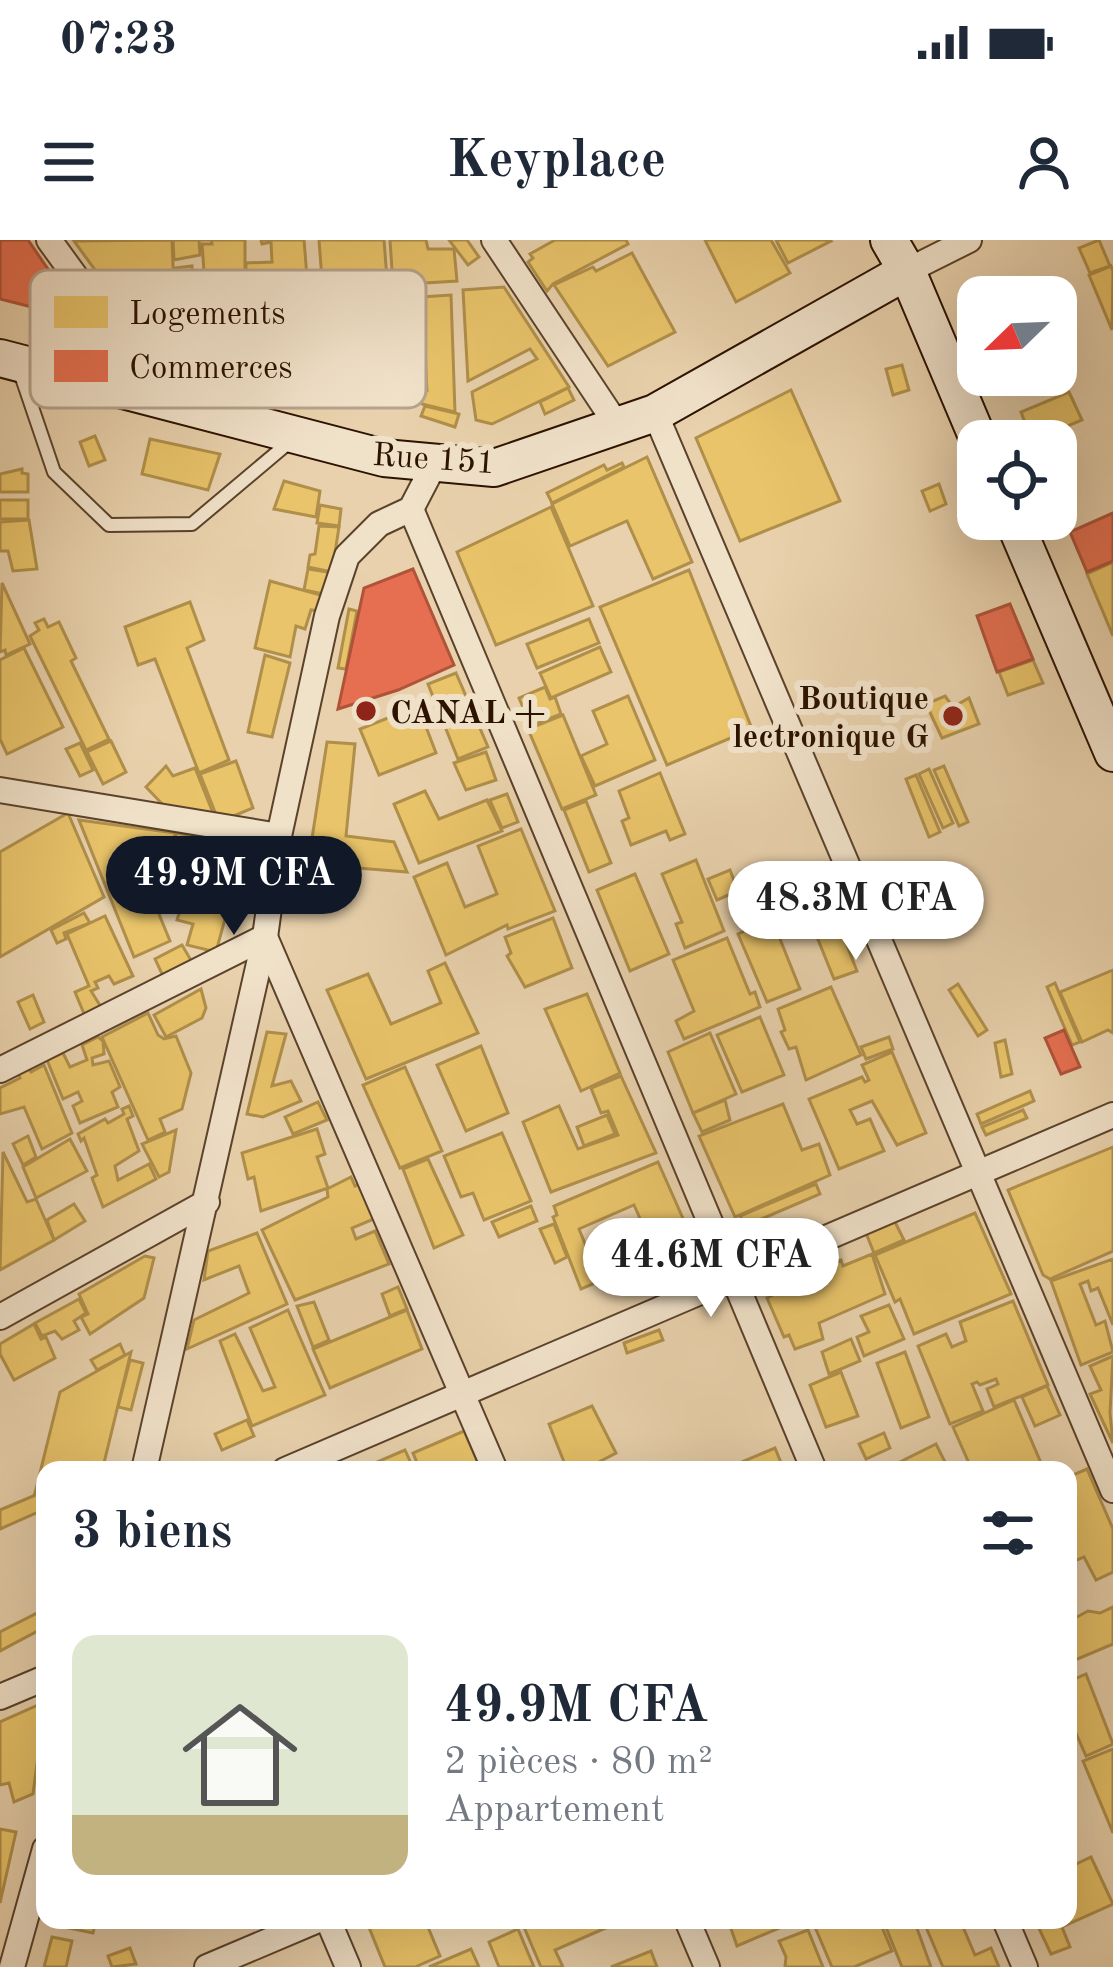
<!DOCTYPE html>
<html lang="fr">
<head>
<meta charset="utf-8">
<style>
  :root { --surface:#fff; --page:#f6f6f7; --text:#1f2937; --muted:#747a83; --line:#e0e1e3; --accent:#111827 }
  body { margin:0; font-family:"Old Standard TT",serif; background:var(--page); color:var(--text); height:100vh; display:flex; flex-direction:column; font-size:45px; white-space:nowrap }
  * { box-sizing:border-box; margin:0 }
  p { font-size:39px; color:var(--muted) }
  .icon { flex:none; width:66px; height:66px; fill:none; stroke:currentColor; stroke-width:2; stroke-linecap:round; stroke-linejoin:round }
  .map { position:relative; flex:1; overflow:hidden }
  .details { position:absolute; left:36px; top:1221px; width:1041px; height:468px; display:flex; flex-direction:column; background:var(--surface); border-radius:24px; box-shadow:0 12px 48px #0002 }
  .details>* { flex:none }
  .needle { width:78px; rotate:247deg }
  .buttons { position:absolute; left:957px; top:36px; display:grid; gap:24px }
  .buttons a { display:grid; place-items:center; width:120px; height:120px; border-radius:24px; background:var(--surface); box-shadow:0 12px 48px #0002; font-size:60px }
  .price { position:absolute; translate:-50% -102px; padding:0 27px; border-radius:42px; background:#fff; color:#222; font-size:39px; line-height:78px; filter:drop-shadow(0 3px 6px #0008) }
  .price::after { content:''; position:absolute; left:50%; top:72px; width:36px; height:27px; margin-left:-18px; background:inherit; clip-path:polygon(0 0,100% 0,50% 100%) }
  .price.selected { background:var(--accent); color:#fff }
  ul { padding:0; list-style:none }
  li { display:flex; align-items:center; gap:36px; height:300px; padding:0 36px }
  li+li { border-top:3px solid var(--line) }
  li span { display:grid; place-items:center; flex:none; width:336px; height:240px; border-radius:24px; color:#555 }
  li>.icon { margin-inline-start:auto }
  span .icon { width:144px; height:144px; fill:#fffc; stroke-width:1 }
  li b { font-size:51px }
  h2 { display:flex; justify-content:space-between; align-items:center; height:144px; padding:0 36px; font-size:51px }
  .status { display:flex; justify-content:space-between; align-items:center; height:84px; padding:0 60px; background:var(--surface); direction:ltr }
  .status svg { height:33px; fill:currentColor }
  header { display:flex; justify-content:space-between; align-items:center; height:156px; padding:0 36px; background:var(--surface); font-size:54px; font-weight:600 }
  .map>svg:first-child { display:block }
</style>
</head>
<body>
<div class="status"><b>07:23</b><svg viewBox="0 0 49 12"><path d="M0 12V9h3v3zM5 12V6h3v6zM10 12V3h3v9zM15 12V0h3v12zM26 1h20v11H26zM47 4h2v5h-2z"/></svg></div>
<header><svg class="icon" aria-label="menu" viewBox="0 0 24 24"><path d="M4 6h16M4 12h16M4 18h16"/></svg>Keyplace<svg class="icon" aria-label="person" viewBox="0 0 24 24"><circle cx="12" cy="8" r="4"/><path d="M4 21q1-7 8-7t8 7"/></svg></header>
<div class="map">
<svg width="1113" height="1727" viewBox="0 0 1113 1727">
  <rect width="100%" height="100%" fill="#e8d1ac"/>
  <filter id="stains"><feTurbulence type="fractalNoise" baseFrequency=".00167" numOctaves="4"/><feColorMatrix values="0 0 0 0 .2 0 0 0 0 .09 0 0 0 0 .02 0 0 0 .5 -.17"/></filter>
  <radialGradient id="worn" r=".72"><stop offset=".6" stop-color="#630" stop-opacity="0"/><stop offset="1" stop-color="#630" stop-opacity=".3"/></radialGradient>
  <g fill="#e9c46a" stroke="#b08f4a" stroke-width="3" fill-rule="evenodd">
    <polygon points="172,0 176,102 143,96 74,1"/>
    <polygon points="173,0 199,0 200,15 174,20"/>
    <polygon points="200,0 245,0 245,43 239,44 239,59 206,59 202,4 212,4 211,0"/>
    <polygon points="261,0 304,0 308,49 263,51 265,57 246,59 246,23 272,22 271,2 262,4"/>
    <polygon points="319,0 384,0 388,52 323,53"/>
    <polygon points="390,0 426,0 428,9 454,9 457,41 393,45"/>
    <polygon points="449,0 467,0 479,17 468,25"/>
    <polygon points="555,0 626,0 628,4 553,44 547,51 528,22 533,18 530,14"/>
    <polygon points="705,0 771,0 790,33 736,62"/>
    <polygon points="776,0 830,0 831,1 788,23"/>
    <polygon points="1099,0 1110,26 1090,33 1079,8"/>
    <polygon points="632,13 675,92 608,126 554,45 593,27 596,31"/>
    <polygon points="192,26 193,42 203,41 204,58 177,63 175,28"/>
    <polygon points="1111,26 1113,31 1112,90 1089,35"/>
    <polygon points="504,47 569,147 492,184 476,180 472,152 537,119 530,109 468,141 463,50"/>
    <polygon points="451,55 455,172 422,164 420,153 427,151 424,92 405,93 405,58"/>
    <polygon points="902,125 909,150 893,155 886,129"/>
    <polygon points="568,148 574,160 545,174 540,162"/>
    <polygon points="791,150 840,261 740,301 696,198"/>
    <polygon points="1069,152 1082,180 1032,201 1021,172"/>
    <polygon points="425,166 459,174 455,187 421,176"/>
    <polygon points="95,196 105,220 89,226 80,202"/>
    <polygon points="150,199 220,214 208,250 142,234"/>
    <polygon points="647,217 692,322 653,339 627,281 570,306 552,264"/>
    <polygon points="622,223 624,227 552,263 547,253 604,225 607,230"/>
    <polygon points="22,229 22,233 28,234 28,252 0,252 0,234"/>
    <polygon points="284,241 320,251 316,277 274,269"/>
    <polygon points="939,244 946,264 930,271 922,251"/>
    <rect x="0" y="260" width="28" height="19"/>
    <polygon points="320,265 341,269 339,286 317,283"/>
    <polygon points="551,267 593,366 496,405 457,312"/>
    <polygon points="29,280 37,329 13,331 8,311 0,311 0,282"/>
    <polygon points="319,286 339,287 332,332 308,327 310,315 315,314"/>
    <polygon points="1113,322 1113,396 1087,334"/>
    <polygon points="308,329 334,333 324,354 304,350"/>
    <polygon points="689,330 752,489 667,525 600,367"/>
    <polygon points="270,341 324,356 320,371 311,370 305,389 296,386 290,417 255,408"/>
    <polygon points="2,343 30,404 6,415 5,410 0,412"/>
    <polygon points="190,362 204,400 187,408 229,520 199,533 155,419 138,425 125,387"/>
    <polygon points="349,369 357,371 346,429 338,428"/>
    <polygon points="44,379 48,387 59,382 76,418 71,421 109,499 86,510 30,396 39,390 35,383"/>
    <polygon points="589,379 599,403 537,428 527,404"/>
    <polygon points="600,407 611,432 551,458 540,433"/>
    <polygon points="24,408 63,487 7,514 0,499 0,420"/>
    <polygon points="265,415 290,423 272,497 248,492"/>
    <polygon points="1033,420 1043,443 1008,455 999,432"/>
    <polygon points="456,433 488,507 458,519 428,444"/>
    <polygon points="545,447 550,459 555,457 561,474 531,486 519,458"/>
    <polygon points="628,456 655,520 595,546 581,516 607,504 593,471"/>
    <polygon points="945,456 953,467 969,458 979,484 942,498 926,464"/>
    <polygon points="418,466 436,513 379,535 360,489"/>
    <polygon points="563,475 596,555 562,569 528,489"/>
    <polygon points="111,501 126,532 103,544 87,512"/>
    <polygon points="327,502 355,504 346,596 394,602 407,632 308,624"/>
    <polygon points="80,503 93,530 80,536 66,509"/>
    <polygon points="486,512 496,540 466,550 454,523"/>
    <polygon points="236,521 253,568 219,582 200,534"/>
    <polygon points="166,526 173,536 195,528 217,583 167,569 146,547"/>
    <polygon points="944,526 968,582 959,586 934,530"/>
    <polygon points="929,529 953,583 943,588 919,534"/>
    <polygon points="660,533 685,594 670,600 666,591 631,605 622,581 629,578 619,551"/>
    <polygon points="916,535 940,592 929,597 906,539"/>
    <polygon points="425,551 439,579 487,560 502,591 419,623 394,564"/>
    <polygon points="507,554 518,582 502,588 490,560"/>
    <polygon points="586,561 611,623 589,632 564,570"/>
    <polygon points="68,573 104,657 0,717 0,612"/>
    <polygon points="79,580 175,593 172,627 138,623 170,701 134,717"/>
    <polygon points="521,589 555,671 508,689 507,685 446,715 414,637 447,623 465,667 497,654 478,606"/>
    <polygon points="176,593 245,605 216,712 187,705 193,684 177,680 193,632 172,628"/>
    <polygon points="696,620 724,691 685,708 676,684 682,682 662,634"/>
    <polygon points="730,630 738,651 717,660 708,639"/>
    <polygon points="635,634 669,714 630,731 597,650"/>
    <polygon points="909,634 926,670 916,675 899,639"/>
    <polygon points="84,673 90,683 64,693 66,699 57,703 51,690"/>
    <polygon points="105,676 133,736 114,744 109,736 95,742 98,748 91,751 101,767 85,776 75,752 89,746 67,694"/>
    <polygon points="553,678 572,728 525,747 507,716 511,713 505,697"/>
    <polygon points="772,679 800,749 767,762 738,694"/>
    <polygon points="838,683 857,731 834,739 815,692"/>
    <polygon points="727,698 750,754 755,752 760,767 684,799 676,781 694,771 673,720"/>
    <polygon points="182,705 192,722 163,736 155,719"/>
    <polygon points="445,723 478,793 366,839 327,750 368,734 391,784 441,763 428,731"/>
    <polygon points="1113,730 1113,793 1108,790 1082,802 1060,752"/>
    <polygon points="1055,743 1080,802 1072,805 1047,747"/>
    <polygon points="958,744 987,790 978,796 949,750"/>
    <polygon points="831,747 861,815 806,840 796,807 789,809 781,792 785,790 778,769"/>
    <polygon points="201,749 206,768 202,778 166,797 154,775"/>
    <polygon points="587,754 620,833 581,851 545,769"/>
    <polygon points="33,755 44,782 30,789 18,762"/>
    <polygon points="148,773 158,795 164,799 176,796 191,833 182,869 160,879 165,892 148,900 102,797"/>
    <polygon points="760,777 784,835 742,852 717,795"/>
    <polygon points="267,792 286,794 272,846 291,841 301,861 263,877 247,874"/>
    <polygon points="710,793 736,854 693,873 668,812"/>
    <polygon points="98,797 103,801 104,814 92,818 93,825 109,821 120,847 112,852 118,867 80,883 73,866 82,861 78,852 63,859 47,820 63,813 70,827 87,820 82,805"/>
    <polygon points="889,797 893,809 866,819 861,807"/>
    <polygon points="1005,800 1012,834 1001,837 995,803"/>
    <polygon points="481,806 508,873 466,891 437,825"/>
    <polygon points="892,812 926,893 897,905 872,861 850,870 857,884 870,879 884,911 839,929 809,859 862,837 865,842 869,840 862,825"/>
    <polygon points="27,825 31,832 44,825 72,893 42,909 24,867 0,874 0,848 20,838 17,831"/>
    <polygon points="405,827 442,911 400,928 363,845"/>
    <polygon points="621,836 656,913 551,952 523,882 559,866 578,909 618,895 608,871 601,873 591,848"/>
    <polygon points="1030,851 1034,861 981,884 977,874"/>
    <polygon points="725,860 730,880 702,892 693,873"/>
    <polygon points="318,862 327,880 293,894 285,877"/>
    <polygon points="783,864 802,910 819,904 830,935 735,977 699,896"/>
    <polygon points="129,866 133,876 127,879 139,911 115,926 118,940 149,924 156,939 103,967 92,938 97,935 84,898 81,901 78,894 105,879 108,883 124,874 122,869"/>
    <polygon points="1023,870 1027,878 986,895 982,887"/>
    <polygon points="607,875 615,894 584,906 577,887"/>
    <polygon points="317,889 325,914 317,917 328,948 261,971 254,937 248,939 242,913"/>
    <polygon points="176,890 169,932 159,937 142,904"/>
    <polygon points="502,893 531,961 484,980 473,953 461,957 444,916"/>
    <polygon points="28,896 36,917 23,925 13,904"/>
    <polygon points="70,899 87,931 36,958 23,927"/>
    <polygon points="1113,907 1113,1011 1050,1039 1043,1035 1008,950"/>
    <polygon points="3,912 27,962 36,959 54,1000 0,1030"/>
    <polygon points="428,919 463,995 434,1008 403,929"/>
    <path d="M658,922L693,1001L581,1049L553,977L557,975L554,966ZM634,965L642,983L586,1006L579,989Z"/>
    <polygon points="351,937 355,946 366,941 381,976 352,988 356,999 375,991 389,1024 295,1060 262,990 328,957 327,949"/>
    <polygon points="816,944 820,954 745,986 740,976"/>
    <polygon points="74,964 85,981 54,1000 47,980"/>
    <polygon points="531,966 537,981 499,997 492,982"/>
    <polygon points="975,973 1011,1054 914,1094 900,1059 895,1062 875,1015"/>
    <polygon points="894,980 904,1000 874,1013 866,993"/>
    <polygon points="554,984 567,1017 555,1023 540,989"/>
    <polygon points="257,993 287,1064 187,1109 194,1080 249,1053 239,1026 204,1040 208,1011"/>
    <polygon points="872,1014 885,1054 819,1083 823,1099 795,1109 789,1095 784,1097 767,1058 771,1056 769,1051 789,1043 791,1048 826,1033 824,1027 841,1020 843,1026"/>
    <polygon points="145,1016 154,1018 144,1058 90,1094 81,1077 88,1074 79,1054"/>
    <polygon points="1113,1019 1113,1085 1098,1048 1091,1051 1088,1041 1080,1044 1096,1085 1105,1081 1113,1112 1081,1125 1051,1041"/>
    <polygon points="398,1047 407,1069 390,1076 382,1054"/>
    <polygon points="79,1059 86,1073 74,1081 79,1090 62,1099 55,1091 42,1096 35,1083"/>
    <polygon points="1013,1061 1048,1145 994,1167 987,1149 998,1144 996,1139 980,1145 977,1142 972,1144 983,1171 950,1184 918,1106 946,1094 952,1107 966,1101 960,1082"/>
    <polygon points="314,1062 329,1100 313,1107 297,1066"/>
    <polygon points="889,1065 904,1099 864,1116 857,1097 869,1092 861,1076"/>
    <polygon points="288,1070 325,1155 252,1186 220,1101 235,1094 263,1151 275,1147 250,1088"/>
    <polygon points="407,1070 422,1109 330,1148 313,1109"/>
    <polygon points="34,1084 41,1099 46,1097 55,1118 14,1140 0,1114 0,1104"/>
    <polygon points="659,1090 663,1100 627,1113 624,1103"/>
    <polygon points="851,1099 860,1121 829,1134 822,1112"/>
    <polygon points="120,1104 125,1115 97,1130 91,1120"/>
    <polygon points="131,1112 103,1227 45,1230 45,1249 35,1253 60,1152"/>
    <polygon points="905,1112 929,1177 901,1188 877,1123"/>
    <polygon points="1113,1116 1110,1173 1113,1203 1090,1154 1101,1150 1090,1126"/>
    <polygon points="130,1120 143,1123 131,1170 118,1167"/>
    <polygon points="841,1132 858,1176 826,1187 810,1145"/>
    <polygon points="1047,1146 1060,1175 1035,1186 1022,1157"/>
    <polygon points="1014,1160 1044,1230 972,1230 953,1187"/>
    <polygon points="592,1166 616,1213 591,1226 566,1227 549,1184"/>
    <polygon points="247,1180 254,1196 222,1210 215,1194"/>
    <polygon points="464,1191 481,1230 420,1230 413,1213"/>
    <polygon points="884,1193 890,1208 866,1219 859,1204"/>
    <polygon points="936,1204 949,1230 886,1230 886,1229"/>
    <polygon points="775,1208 784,1230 723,1230"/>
    <polygon points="405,1210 414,1230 372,1230 370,1225"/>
    <polygon points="1087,1229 1113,1289 1113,1332 1096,1340 1084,1317 1068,1324 1068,1237"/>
    <polygon points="45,1251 45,1269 0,1289 0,1270"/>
    <polygon points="1113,1367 1113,1404 1068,1423 1068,1390 1075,1378 1088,1371 1100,1373"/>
    <polygon points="45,1369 45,1387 0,1411 0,1392"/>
    <polygon points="1086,1434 1113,1504 1086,1516 1068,1475 1068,1442"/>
    <polygon points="45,1462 33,1554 14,1562 9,1543 0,1545 0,1482"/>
    <polygon points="1113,1509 1113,1593 1083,1521"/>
    <polygon points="0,1589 16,1592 0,1663"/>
    <polygon points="1091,1617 1113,1664 1062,1687 1070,1707 1051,1714 1035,1680 1068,1680 1068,1628"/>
    <polygon points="51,1680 96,1680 93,1693 50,1684"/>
    <polygon points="366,1680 425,1680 440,1716 415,1727 385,1727"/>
    <polygon points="541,1680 624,1680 555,1710 563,1727 541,1727 524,1687"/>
    <polygon points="728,1680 798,1680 737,1706"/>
    <polygon points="832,1680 879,1680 892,1711 854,1727 832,1727 815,1687"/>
    <polygon points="883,1680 914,1680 931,1727 902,1727"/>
    <polygon points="923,1680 960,1680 975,1715 991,1708 999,1727 943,1727"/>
    <polygon points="518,1689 534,1727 499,1727 489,1702"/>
    <polygon points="808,1690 823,1727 785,1727 786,1717 779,1701"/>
    <polygon points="52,1697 72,1701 66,1727 44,1727"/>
    <polygon points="130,1708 136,1724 112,1727 108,1716"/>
    <polygon points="471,1709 479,1727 429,1727"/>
    <polygon points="651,1711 657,1727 611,1727"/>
  </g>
  <g fill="#e76f51" stroke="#af5339" stroke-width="3">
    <polygon points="0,0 28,0 83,80 0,59"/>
    <polygon points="1113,273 1113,321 1087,332 1070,292"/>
    <polygon points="413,329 454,425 398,450 338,469 364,348"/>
    <polygon points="1010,364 1033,419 997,432 977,376"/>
    <polygon points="1064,790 1080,827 1061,834 1045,798"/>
  </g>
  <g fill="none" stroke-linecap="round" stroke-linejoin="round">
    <g stroke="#5b422b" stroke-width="16">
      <polyline id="service" points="19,129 54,232 109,285 192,284 293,199"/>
    </g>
    <g stroke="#5b422b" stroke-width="28">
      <g id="minor">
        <polyline points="49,0 166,161"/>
        <polyline points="494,0 619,188"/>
        <polyline points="907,31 969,0"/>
        <polyline points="655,173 1113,1250"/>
        <polyline points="411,269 814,1230"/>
        <polyline points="0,550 279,596"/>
        <polyline points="0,830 265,697 495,1230"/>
        <polyline points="0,1077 207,962"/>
        <polyline points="144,1230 265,697 279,596 327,376 347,316 379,284 411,269 435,223"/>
        <polyline points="285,1230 1113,875"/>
        <polyline points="0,1457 45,1438"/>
        <polyline points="328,1680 348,1727"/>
        <polyline points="687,1680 707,1727"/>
        <polyline points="1005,1680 1025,1727"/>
        <polyline points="12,1727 45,1609"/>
        <polyline points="207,1727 318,1680"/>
      </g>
    </g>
    <g stroke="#2c1200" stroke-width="40">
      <g id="secondary">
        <polyline points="889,0 907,31 979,201"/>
        <polyline points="0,118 384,218 494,228 655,173 907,31"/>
        <polyline points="1013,279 1113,513"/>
      </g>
    </g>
    <use href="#service" stroke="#f0e1c9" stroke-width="12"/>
    <use href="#minor" stroke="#f0e1c9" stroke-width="24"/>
    <use href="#secondary" stroke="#f0e1c9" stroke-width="36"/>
  </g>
  <g fill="#8f2418" stroke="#f0e1c9" stroke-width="4.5">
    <circle cx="366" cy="471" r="12"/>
    <circle cx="953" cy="476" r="12"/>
  </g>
  <g text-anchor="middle" stroke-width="12" stroke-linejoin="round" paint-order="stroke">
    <g font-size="33" fill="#2c1200" stroke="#f0e1c9">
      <text transform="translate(434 217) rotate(4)" y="12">Rue 151</text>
    </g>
    <g font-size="33" font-weight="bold" fill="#2c1200" stroke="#f0e1c9" text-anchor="end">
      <text x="929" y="469">Boutique<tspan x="929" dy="38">lectronique G</tspan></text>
      <text x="390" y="483" text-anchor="start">CANAL +</text>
    </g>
  </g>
  <rect x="30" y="30" width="396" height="138" rx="18" fill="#f0e1c9" stroke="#b5a38d" stroke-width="3"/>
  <rect x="54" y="56" width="54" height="32" fill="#e9c46a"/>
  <rect x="54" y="110" width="54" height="32" fill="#e76f51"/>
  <g font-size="33" fill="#2c1200">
    <text x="129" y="84">Logements</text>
    <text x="129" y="138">Commerces</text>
  </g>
  <rect width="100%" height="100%" filter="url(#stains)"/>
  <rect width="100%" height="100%" fill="url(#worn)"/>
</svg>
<div class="buttons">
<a><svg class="needle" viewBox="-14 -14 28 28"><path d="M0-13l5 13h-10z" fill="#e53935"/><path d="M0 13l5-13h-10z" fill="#747a83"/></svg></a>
<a><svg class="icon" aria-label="locate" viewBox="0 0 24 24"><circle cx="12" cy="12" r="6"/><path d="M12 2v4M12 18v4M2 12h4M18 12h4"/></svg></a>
</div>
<b class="price selected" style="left:234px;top:698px">49.9M CFA</b>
<b class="price" style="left:856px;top:723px">48.3M CFA</b>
<b class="price" style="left:711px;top:1080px">44.6M CFA</b>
<section class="details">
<h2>3 biens<svg class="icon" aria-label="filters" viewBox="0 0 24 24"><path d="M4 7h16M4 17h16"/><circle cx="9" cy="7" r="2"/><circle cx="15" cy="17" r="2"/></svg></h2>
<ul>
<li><span style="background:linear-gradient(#dfe7d0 75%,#c2b280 0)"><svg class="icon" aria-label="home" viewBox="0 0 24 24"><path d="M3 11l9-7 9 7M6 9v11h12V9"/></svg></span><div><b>49.9M CFA</b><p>2 pièces · 80 m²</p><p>Appartement</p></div></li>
</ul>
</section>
</div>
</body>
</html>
